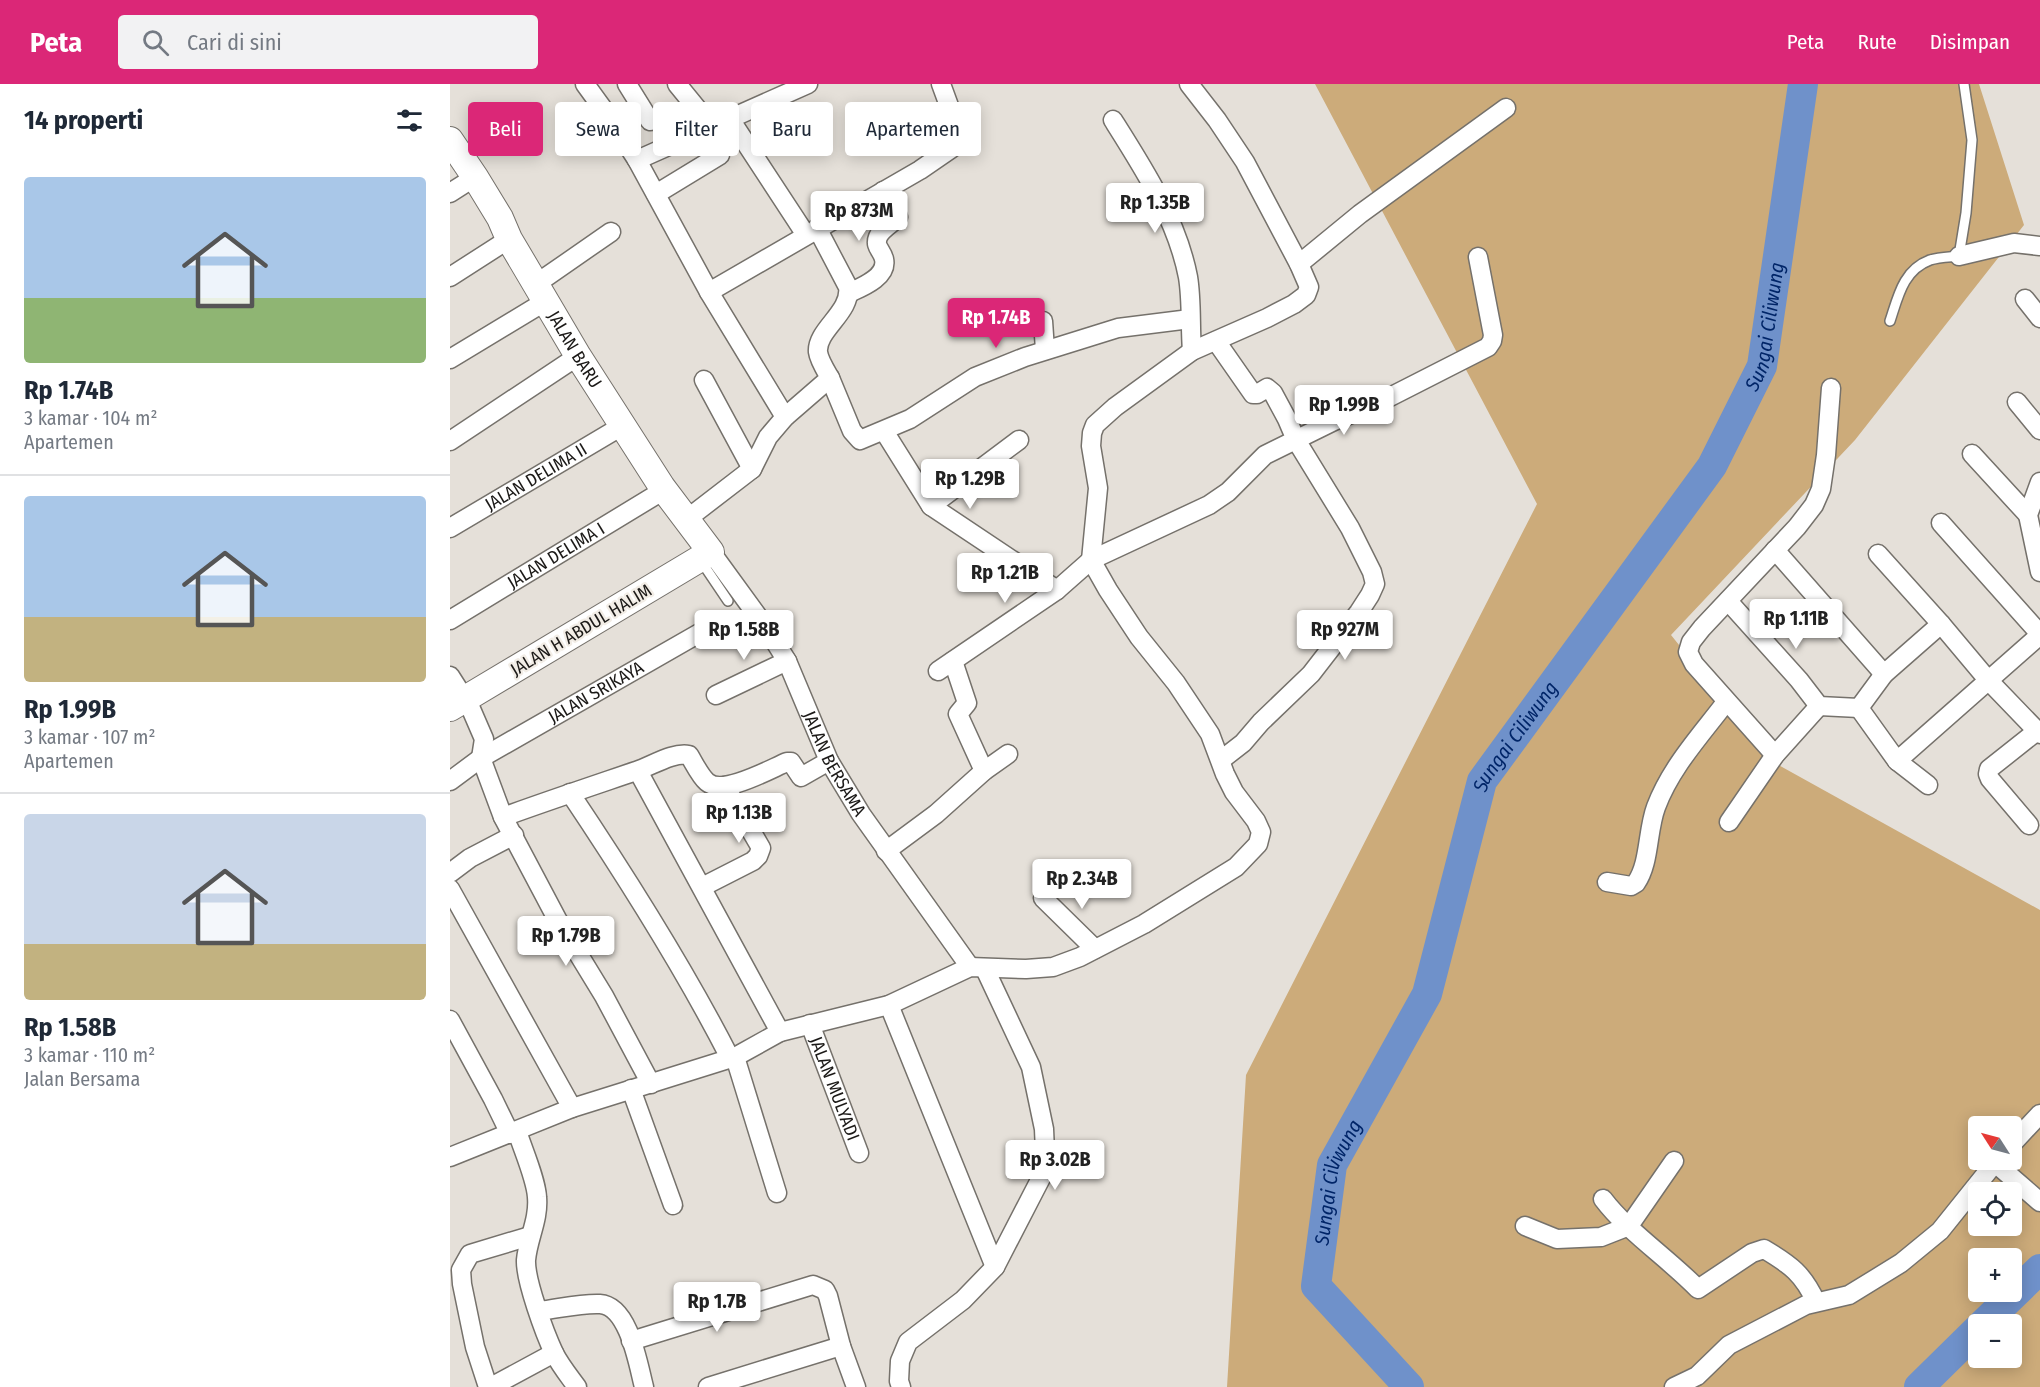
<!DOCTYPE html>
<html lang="id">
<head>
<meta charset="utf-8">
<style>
  :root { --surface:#fff; --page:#f2f2f3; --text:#1f2937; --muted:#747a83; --line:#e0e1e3; --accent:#db2777 }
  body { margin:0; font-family:"Fira Sans Condensed",sans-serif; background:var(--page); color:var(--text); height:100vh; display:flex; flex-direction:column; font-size:22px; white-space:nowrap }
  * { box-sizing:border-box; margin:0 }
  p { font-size:20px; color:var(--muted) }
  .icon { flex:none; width:33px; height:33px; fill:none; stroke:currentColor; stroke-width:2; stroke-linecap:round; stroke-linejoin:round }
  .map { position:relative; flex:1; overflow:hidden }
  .sheet { display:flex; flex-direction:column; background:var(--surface); width:450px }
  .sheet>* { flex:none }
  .banner { position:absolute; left:18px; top:18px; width:570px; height:54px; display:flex; gap:12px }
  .needle { width:39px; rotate:306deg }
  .fabs { position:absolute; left:1518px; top:1032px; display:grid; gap:12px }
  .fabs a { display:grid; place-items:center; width:54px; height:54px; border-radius:6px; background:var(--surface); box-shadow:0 3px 15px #0003; font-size:30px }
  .price { position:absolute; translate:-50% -51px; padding:0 14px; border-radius:6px; background:#fff; color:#222; font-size:20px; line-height:39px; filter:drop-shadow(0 2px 3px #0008) }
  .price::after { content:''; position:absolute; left:50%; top:36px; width:18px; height:14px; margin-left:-9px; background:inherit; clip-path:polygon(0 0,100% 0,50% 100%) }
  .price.current { background:var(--accent); color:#fff }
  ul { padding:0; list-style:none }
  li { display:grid; align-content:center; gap:12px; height:318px; padding:0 24px }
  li+li { border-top:2px solid var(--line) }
  li span { display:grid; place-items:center; height:186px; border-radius:6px; color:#555 }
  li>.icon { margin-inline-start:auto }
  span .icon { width:108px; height:108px; fill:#fffc; stroke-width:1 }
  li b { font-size:26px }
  h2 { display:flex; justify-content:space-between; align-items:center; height:72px; padding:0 24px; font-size:26px }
  .chip { padding:0 21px; border-radius:6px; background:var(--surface); box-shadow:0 3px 15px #0003; font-size:21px; line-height:54px }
  .chip.current { background:var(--accent); color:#fff }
  header { display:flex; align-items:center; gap:36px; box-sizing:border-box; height:84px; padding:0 30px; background:var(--accent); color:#fff }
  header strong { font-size:28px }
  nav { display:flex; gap:33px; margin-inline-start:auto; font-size:21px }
  .search { width:420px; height:54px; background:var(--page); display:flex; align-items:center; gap:15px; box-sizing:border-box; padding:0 21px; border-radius:6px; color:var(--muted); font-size:22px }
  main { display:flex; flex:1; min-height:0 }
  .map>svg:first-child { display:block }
</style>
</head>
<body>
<header>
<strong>Peta</strong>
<div class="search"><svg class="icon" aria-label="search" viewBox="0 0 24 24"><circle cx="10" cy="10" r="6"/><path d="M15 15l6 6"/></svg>Cari di sini</div>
<nav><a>Peta</a><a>Rute</a><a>Disimpan</a></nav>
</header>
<main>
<section class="sheet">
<h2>14 properti<svg class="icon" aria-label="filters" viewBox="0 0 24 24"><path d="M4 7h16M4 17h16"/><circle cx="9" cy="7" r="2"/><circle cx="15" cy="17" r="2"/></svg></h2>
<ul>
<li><span style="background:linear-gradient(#a9c7e8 65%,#8fb573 0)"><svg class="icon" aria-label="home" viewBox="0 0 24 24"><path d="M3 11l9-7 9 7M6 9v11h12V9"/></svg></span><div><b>Rp 1.74B</b><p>3 kamar · 104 m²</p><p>Apartemen</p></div></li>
<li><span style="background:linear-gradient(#a9c7e8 65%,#c2b280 0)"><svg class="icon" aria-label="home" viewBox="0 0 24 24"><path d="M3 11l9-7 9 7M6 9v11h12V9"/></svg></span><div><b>Rp 1.99B</b><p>3 kamar · 107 m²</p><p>Apartemen</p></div></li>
<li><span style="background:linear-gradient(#c9d6e8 70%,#c2b280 0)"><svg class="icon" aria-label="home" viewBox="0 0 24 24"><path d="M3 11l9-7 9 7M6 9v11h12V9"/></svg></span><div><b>Rp 1.58B</b><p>3 kamar · 110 m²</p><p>Jalan Bersama</p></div></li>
</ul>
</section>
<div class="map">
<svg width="1590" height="1303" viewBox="0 0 1590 1303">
  <rect width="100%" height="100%" fill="#e5e0d9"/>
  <path fill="#ccab7a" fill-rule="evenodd" d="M865,0H1529L1574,141L1405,356L1221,551L1323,678L1590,826V1303H777L796,991L1087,420ZM1528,1042H1562V1076H1528ZM1528,1108H1562V1142H1528ZM1528,1174H1562V1208H1528ZM1528,1240H1562V1274H1528Z"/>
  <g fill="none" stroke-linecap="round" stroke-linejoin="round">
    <g stroke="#6f91ca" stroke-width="30">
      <polyline points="1533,1240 1590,1185"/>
      <path id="s1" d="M959,1303L866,1202L882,1081L977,910L1032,697L1262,382L1312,282L1353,0"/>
      <polyline points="1469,1303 1528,1245"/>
    </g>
    <g stroke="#75716b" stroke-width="12">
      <g id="lane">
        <path d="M1440,237C1448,213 1453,186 1480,176C1489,173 1500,173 1509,172L1516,129L1522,56L1514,0"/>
        <polyline points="251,477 278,517"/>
      </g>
    </g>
    <g stroke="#75716b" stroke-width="21">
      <g id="street">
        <polyline points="135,0 164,40 187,76 259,208 335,333"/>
        <polyline points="177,0 200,37"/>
        <polyline points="227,0 262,43"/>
        <polyline points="280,35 356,151"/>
        <path d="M663,36C694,85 727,136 738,193C742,217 740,243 742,267"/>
        <polyline points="187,76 358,0"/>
        <polyline points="0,109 25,93"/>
        <polyline points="206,110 270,71"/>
        <polyline points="1509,172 1564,159 1590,162"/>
        <polyline points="849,180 910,130 1056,24"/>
        <polyline points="0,193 59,155"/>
        <polyline points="86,200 161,148"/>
        <polyline points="259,208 470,86 502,64 509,49 491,0"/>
        <path d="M399,209C412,203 438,193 434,175C432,166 424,163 428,153C431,145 443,139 448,133L444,122L433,107"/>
        <polyline points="1575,215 1590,234"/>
        <polyline points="593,237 595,266"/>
        <polyline points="766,257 803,310 807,310 817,304 823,309 837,335 846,356 900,444 922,488 925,500 920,511 909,528 861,590 811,638 793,659 771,676"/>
        <polyline points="0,275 96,217"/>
        <polyline points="380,294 402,347 410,356 460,335 525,293 575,273 668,244 740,235"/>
        <polyline points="254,296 302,385"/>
        <polyline points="1567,318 1590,346"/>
        <polyline points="434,347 481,422 607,506"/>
        <polyline points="0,357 128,272"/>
        <polyline points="1522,370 1578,431"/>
        <polyline points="1590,398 1578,431 1590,488"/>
        <polyline points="481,422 569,356"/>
        <path d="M237,435L302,385L318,353L335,333L380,294C376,287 369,276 368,268C366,246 402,228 398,203L367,144"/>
        <polyline points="1491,439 1590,550"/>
        <path id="s2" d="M0,444L172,342"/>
        <polyline points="1325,466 1434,590"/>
        <path id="s3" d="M261,468L317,545L337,577L379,677L411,730L520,883"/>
        <polyline points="1428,470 1491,540 1538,596 1590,650"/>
        <polyline points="1278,517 1349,596 1369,622 1409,624"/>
        <path id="s4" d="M0,536L214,406"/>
        <polyline points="503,577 517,619 508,630 534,687"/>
        <polyline points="488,587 607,506 641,476 759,421 778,408 815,371 884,337 930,318 1038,263 1042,257 1043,251 1028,173"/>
        <polyline points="0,592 21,625 34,655 31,674 53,733 107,835 154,912 201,1000"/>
        <polyline points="266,611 337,577"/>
        <polyline points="1409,624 1447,677 1590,551"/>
        <polyline points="1409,624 1434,590 1491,540"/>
        <polyline points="1325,671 1244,580 1238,568 1241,558 1252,544 1347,443 1364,421 1371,405 1376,371 1381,304"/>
        <polyline points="1447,677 1478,701"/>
        <polyline points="188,687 330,948"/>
        <path id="s5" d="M0,697L31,674L260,543"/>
        <path d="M120,709C177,794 233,882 280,974"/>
        <path d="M53,733C97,717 142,702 186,687C202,682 222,668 239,671C244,679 250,692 257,698C273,712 320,685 337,678H341L351,693L379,677"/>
        <polyline points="1279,738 1325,671 1369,622"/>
        <polyline points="1579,741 1540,695 1538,690 1539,685 1587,647"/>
        <polyline points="436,767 486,730 534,687 558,670"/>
        <polyline points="0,789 20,774 64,751"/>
        <path d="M1157,798L1181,802L1186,799C1200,779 1197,747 1206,723C1221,683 1251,651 1276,618"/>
        <polyline points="252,803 303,777 308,772 311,764 275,702"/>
        <polyline points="0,805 122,1024"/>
        <polyline points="593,814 645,865"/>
        <polyline points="439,921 545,1183"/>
        <polyline points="0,936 43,1015 60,1050"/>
        <path id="s6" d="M360,940L409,1069"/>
        <polyline points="285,973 327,1109"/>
        <polyline points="181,1005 223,1121"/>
        <path d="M67,1047C73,1066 86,1095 87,1113C89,1136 78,1154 76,1176C75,1196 95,1250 104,1269C110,1281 119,1292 127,1303"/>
        <polyline points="1562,1060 1590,1030"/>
        <polyline points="0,1073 122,1024 285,973 330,948 439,921 520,883 576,885 603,883 630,873 694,840 786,783 808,760 811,748 806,737 784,708 775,690 760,650 726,599 689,553 658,506 641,476 648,404 641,362 642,349 645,341 665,323 742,267 817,234 844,220 856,211 859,203 849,180 795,78 767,36 739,0"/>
        <polyline points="1544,1078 1590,1118"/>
        <path d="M1153,1115C1177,1147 1219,1175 1248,1205L1302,1169L1314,1165C1341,1181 1353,1190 1366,1218"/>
        <polyline points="1075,1142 1107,1155 1151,1153 1179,1142 1224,1077"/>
        <path d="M89,1227C108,1225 130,1219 150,1220C179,1222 188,1280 194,1303"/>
        <polyline points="181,1257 363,1201 375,1206 378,1212 391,1262 406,1303"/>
        <polyline points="38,1303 25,1263 12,1200 11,1186 20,1170 80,1152"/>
        <polyline points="41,1303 104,1269"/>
        <polyline points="258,1303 391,1262"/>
        <polyline points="451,1303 449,1297 450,1277 458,1258 513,1216 545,1183 592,1092 595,1068 594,1045 581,983 535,885"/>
        <polyline points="1224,1303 1247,1292 1279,1261 1356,1221 1399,1211 1451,1179 1490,1147 1547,1076"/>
      </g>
    </g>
    <g stroke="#75716b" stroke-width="28">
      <g id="secondary">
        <path id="s7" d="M0,56L25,93L50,134L59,155L128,272L212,403L261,468L0,624"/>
      </g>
    </g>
    <use href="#lane" stroke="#fff" stroke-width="9"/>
    <use href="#street" stroke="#fff" stroke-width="18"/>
    <use href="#secondary" stroke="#fff" stroke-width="26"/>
  </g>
  <g text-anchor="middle" stroke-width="4.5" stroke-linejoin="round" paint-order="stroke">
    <g font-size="18" fill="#1b1917" stroke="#f2ede6">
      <text dy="6" stroke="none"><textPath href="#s7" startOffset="244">JALAN BARU</textPath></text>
      <text dy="6" stroke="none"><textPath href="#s2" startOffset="100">JALAN DELIMA II</textPath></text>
      <text dy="6" stroke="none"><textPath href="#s4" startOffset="124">JALAN DELIMA I</textPath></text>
      <text transform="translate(131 546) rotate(-31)" y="6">JALAN H ABDUL HALIM</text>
      <text dy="6" stroke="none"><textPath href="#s5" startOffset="171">JALAN SRIKAYA</textPath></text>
      <text dy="6" stroke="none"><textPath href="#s3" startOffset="246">JALAN BERSAMA</textPath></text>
      <text dy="6" stroke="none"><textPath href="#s6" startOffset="69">JALAN MULYADI</textPath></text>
    </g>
    <g font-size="20" font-style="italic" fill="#002568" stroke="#f2ede6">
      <text dy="7" stroke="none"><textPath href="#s1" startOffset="1216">Sungai Ciliwung</textPath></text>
      <text dy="7" stroke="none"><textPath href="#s1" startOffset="730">Sungai Ciliwung</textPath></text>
      <text dy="7" stroke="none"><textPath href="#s1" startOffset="244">Sungai Ciliwung</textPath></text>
    </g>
  </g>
</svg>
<div class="fabs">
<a><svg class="needle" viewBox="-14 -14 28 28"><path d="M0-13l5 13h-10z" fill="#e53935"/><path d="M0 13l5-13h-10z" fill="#747a83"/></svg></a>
<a><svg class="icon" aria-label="locate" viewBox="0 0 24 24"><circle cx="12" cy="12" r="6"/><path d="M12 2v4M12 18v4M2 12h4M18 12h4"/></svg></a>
<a>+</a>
<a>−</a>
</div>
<b class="price" style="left:705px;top:150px">Rp 1.35B</b>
<b class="price" style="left:409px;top:158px">Rp 873M</b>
<b class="price current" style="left:546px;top:265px">Rp 1.74B</b>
<b class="price" style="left:894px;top:352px">Rp 1.99B</b>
<b class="price" style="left:520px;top:426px">Rp 1.29B</b>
<b class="price" style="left:555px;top:520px">Rp 1.21B</b>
<b class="price" style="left:1346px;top:566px">Rp 1.11B</b>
<b class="price" style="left:294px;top:577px">Rp 1.58B</b>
<b class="price" style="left:895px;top:577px">Rp 927M</b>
<b class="price" style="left:289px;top:760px">Rp 1.13B</b>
<b class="price" style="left:632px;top:826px">Rp 2.34B</b>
<b class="price" style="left:116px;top:883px">Rp 1.79B</b>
<b class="price" style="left:605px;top:1107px">Rp 3.02B</b>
<b class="price" style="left:267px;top:1249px">Rp 1.7B</b>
<div class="banner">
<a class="chip current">Beli</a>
<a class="chip">Sewa</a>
<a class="chip">Filter</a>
<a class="chip">Baru</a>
<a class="chip">Apartemen</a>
</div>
</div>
</main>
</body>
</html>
